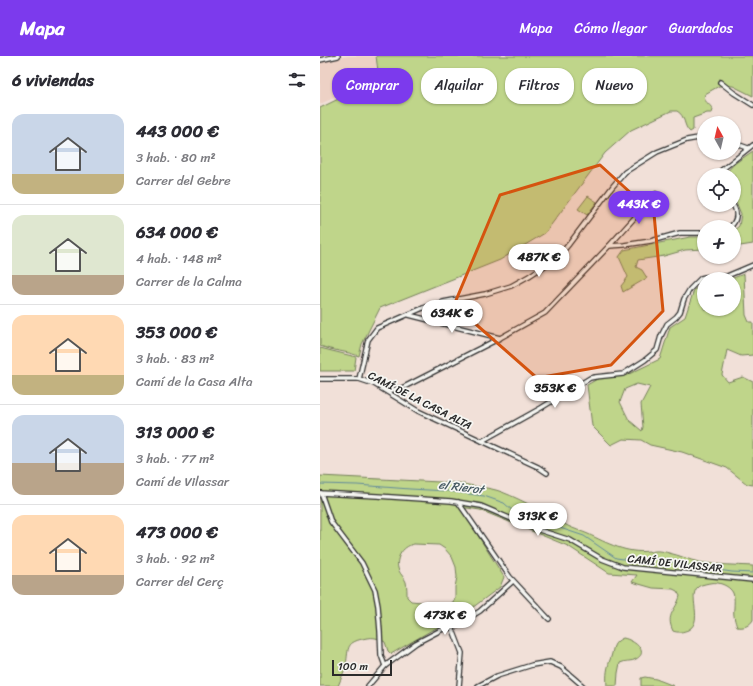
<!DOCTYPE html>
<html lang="es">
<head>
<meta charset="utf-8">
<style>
  :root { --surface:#fff; --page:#f7f7f7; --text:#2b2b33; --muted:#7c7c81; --line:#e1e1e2; --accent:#7c3aed }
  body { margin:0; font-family:Sriracha,sans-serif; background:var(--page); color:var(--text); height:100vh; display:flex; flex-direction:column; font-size:15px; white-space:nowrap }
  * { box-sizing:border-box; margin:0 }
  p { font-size:13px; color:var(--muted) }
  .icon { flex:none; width:22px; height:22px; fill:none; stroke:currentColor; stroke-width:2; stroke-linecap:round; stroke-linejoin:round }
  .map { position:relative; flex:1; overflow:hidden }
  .panel { display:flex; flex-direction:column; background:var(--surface); width:320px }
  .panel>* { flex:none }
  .banner { position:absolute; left:12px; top:12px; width:361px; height:36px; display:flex; gap:8px }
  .needle { width:26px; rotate:352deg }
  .buttons { position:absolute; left:377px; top:60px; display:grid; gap:8px }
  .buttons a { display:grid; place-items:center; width:44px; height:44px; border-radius:50%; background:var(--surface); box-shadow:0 1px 3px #0004; font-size:20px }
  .scale { position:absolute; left:12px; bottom:10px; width:60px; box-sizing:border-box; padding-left:4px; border:2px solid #2b2b2b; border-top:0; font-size:11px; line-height:14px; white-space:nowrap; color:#2b2b2b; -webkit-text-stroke:3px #f6f6f2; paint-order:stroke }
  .price { position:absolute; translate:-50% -34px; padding:0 9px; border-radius:14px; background:#fff; color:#222; font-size:13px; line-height:26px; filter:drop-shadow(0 1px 2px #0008) }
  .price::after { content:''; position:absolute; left:50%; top:24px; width:12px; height:9px; margin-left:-6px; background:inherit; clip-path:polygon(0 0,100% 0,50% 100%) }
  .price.current { background:var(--accent); color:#fff }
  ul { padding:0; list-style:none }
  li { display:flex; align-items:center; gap:12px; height:100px; padding:0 12px }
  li+li { border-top:1px solid var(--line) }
  li span { display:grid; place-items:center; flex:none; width:112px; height:80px; border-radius:12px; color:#555 }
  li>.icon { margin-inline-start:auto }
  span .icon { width:48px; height:48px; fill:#fffc; stroke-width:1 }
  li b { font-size:17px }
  h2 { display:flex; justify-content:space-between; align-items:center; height:48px; padding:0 12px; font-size:17px }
  .tag { padding:0 14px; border-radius:16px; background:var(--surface); box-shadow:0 1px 3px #0004; font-size:14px; line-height:36px }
  .tag.current { background:var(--accent); color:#fff }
  header { display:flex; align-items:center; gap:24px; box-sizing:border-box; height:56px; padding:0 20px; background:var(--accent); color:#fff }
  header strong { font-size:19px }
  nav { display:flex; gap:22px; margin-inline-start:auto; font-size:14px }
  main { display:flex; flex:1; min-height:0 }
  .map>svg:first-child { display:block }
</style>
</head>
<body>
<header>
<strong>Mapa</strong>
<nav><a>Mapa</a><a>Cómo llegar</a><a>Guardados</a></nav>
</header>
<main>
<section class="panel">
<h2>6 viviendas<svg class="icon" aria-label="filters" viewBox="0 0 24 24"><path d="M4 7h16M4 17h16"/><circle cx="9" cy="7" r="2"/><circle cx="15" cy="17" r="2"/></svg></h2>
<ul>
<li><span style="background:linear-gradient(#c9d6e8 75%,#c2b280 0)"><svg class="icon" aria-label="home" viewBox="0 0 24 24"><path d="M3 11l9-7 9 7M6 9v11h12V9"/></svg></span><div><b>443 000 €</b><p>3 hab. · 80 m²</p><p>Carrer del Gebre</p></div></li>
<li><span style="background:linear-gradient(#dfe7d0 75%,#b9a48a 0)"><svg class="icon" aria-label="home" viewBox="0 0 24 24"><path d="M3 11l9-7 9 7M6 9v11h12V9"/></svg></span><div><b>634 000 €</b><p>4 hab. · 148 m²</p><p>Carrer de la Calma</p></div></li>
<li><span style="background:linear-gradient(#ffd9b3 75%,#c2b280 0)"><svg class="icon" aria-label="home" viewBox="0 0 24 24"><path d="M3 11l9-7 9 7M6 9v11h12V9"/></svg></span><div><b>353 000 €</b><p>3 hab. · 83 m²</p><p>Camí de la Casa Alta</p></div></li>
<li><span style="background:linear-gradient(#c9d6e8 60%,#b9a48a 0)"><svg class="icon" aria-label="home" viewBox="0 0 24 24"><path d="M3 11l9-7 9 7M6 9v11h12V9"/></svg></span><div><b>313 000 €</b><p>3 hab. · 77 m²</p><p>Camí de Vilassar</p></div></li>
<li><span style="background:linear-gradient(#ffd9b3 75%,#b9a48a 0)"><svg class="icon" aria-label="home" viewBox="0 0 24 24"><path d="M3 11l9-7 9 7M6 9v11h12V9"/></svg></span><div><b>473 000 €</b><p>3 hab. · 92 m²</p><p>Carrer del Cerç</p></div></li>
</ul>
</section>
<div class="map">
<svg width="433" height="630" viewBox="0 0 433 630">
  <rect width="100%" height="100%" fill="#f1e0d8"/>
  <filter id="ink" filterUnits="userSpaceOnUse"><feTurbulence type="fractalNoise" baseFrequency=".025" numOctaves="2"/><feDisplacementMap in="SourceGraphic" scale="8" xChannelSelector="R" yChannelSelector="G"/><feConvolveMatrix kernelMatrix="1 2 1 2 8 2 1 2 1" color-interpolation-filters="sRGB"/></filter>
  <g filter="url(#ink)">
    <polygon fill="#edd1c5" points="28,0 55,0 58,23 0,48 0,6"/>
    <g fill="#bfd58a" stroke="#75805a" fill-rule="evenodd">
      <path d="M56,0H433V40L413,30H399L385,38C382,46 390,47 393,54L392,57H387L373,62V74L370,76C363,70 366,60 357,55H351L311,74L285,97L225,177L180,204L60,252L42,288L39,300C26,295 13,295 0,290V52L59,23Z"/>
      <polygon points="433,95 433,188 414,191 414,174 419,170 421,158 414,141 414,119 405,119 405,118 414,108"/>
      <polygon points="268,140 277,146 267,159 258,153"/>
      <polygon points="370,181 384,181 384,193 365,194 344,200 318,204 316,211 322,214 327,222 303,236 301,230 308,221 299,201 304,194"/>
      <path d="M424,218L426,259L429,266H433V299L421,300L407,294L402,319L408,326L423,321L433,326V429L427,428L407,412L362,396L330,389L321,384L303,383L291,389L272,370L267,329L279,322L307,319L340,303L350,271L365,261L374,234L384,228V253H414V223H404L413,222ZM317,328L330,331L321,348L323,371L322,375L309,364L300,346L305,333Z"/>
      <polygon points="0,292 36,301 34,315 0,315"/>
      <path d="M0,420L140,427C154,431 169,431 182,436C205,445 227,458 248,470C254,473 261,475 268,478C287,487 307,498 329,495L330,496C337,494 342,495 349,497C359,499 369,504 379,506C397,509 415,509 433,510V564C429,570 424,572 417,571C415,565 413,559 414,552C414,547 415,542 413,537C410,531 403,528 398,527C394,526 389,527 385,528C361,532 387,564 368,574C363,576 358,577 353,575C345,558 356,555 360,540L357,535L353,533L333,532L312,526L317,519L289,517L248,490L160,454L147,452L142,454L184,521L180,531L136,564L112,574L71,598L68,595L65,586C59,582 53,581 47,582C25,586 29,591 26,609C24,616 21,623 18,630H0ZM94,488L119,489L125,493L132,501L136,511L137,521L135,531V542L133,546L125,551L120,553L115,552L101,546L91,545L87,541C87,536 87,531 86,526C84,521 81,519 79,515C74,504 82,490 94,488Z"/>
      <path d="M303,582C311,583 331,595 316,603C312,606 306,604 300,607L298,617L297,630H287C286,618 287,612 291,601C294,592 292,587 303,582Z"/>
      <polygon points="325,621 336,623 354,630 321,630 321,622"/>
    </g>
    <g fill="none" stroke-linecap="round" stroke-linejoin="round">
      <polyline stroke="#61899b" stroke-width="1" points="0,428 37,429 90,433 127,435 164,440 184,447 194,456 213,463 264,480 296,502 311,504 335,502 377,511 412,516 433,517"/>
      <g stroke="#2b2b2b" stroke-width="6">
        <g id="minor">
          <polyline points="0,4 18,0"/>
          <polyline points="400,26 414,37 433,49"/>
          <polyline points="414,87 428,92"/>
          <polyline points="399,119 399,116 433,89"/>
          <path d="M410,171C417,165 418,157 413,149"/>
          <polyline points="289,190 336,138"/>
          <polyline points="89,259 180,282"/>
          <polyline points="0,323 39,323 54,328 98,355 162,385 221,352 270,322 275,321 303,318 325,304 337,294 341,280 347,268 356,261 360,256 364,243 370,233 381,222 385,221 407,220 433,209"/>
          <polyline points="39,323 48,284 57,272 103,252 123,246 165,238 191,230 209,220 238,201 249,188 293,130 305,116 337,96 367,84 384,81"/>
          <polyline points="64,333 72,334 82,332 180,282 225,257 289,190 304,189 331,185 360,177 384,177"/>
          <polyline points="162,385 218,411 227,417"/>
          <polyline points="0,437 57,440 131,445 161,450 213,472 250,484 282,503 303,511 433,524"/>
          <polyline points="1,437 11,466 42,507 55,534 58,550 60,575 61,599 65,610"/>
          <polyline points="138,446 190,521 229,563"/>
          <polyline points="132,571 142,597 139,630"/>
          <polyline points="48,630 65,610 96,587 123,573 136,570 160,555 193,525"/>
          <polyline points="158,630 177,620 212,609 230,606 241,611 263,630"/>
        </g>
      </g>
      <use href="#minor" stroke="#f6f6f2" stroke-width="3.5"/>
    </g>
  </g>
  <path fill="#d5540f" fill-opacity="0.2" stroke="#d5540f" stroke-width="3" stroke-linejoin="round" d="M280,109L334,158L343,255L291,309L217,322L134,249L180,139Z"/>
  <g text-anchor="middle" stroke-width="3.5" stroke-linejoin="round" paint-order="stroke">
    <g font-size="11" fill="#2b2b2b" stroke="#f6f6f2">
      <text transform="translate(100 344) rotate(27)" y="4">CAMÍ DE LA CASA ALTA</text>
      <text transform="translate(355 507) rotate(6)" y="4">CAMÍ DE VILASSAR</text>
    </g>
    <g font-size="12" font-style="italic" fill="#465a63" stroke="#f6f6f2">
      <text transform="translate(141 431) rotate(7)" y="4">el Rierot</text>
    </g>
  </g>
</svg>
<div class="buttons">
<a><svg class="needle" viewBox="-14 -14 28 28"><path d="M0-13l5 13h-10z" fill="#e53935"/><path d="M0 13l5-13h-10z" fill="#7c7c81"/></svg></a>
<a><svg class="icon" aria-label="locate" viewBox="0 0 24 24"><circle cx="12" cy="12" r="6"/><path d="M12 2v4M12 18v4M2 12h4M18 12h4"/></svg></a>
<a>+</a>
<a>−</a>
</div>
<div class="scale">100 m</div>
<b class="price current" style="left:319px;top:169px">443K €</b>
<b class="price" style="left:219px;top:222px">487K €</b>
<b class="price" style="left:132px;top:278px">634K €</b>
<b class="price" style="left:235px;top:353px">353K €</b>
<b class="price" style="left:218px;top:481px">313K €</b>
<b class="price" style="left:125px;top:580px">473K €</b>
<div class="banner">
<a class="tag current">Comprar</a>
<a class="tag">Alquilar</a>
<a class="tag">Filtros</a>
<a class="tag">Nuevo</a>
</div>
</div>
</main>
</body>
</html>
